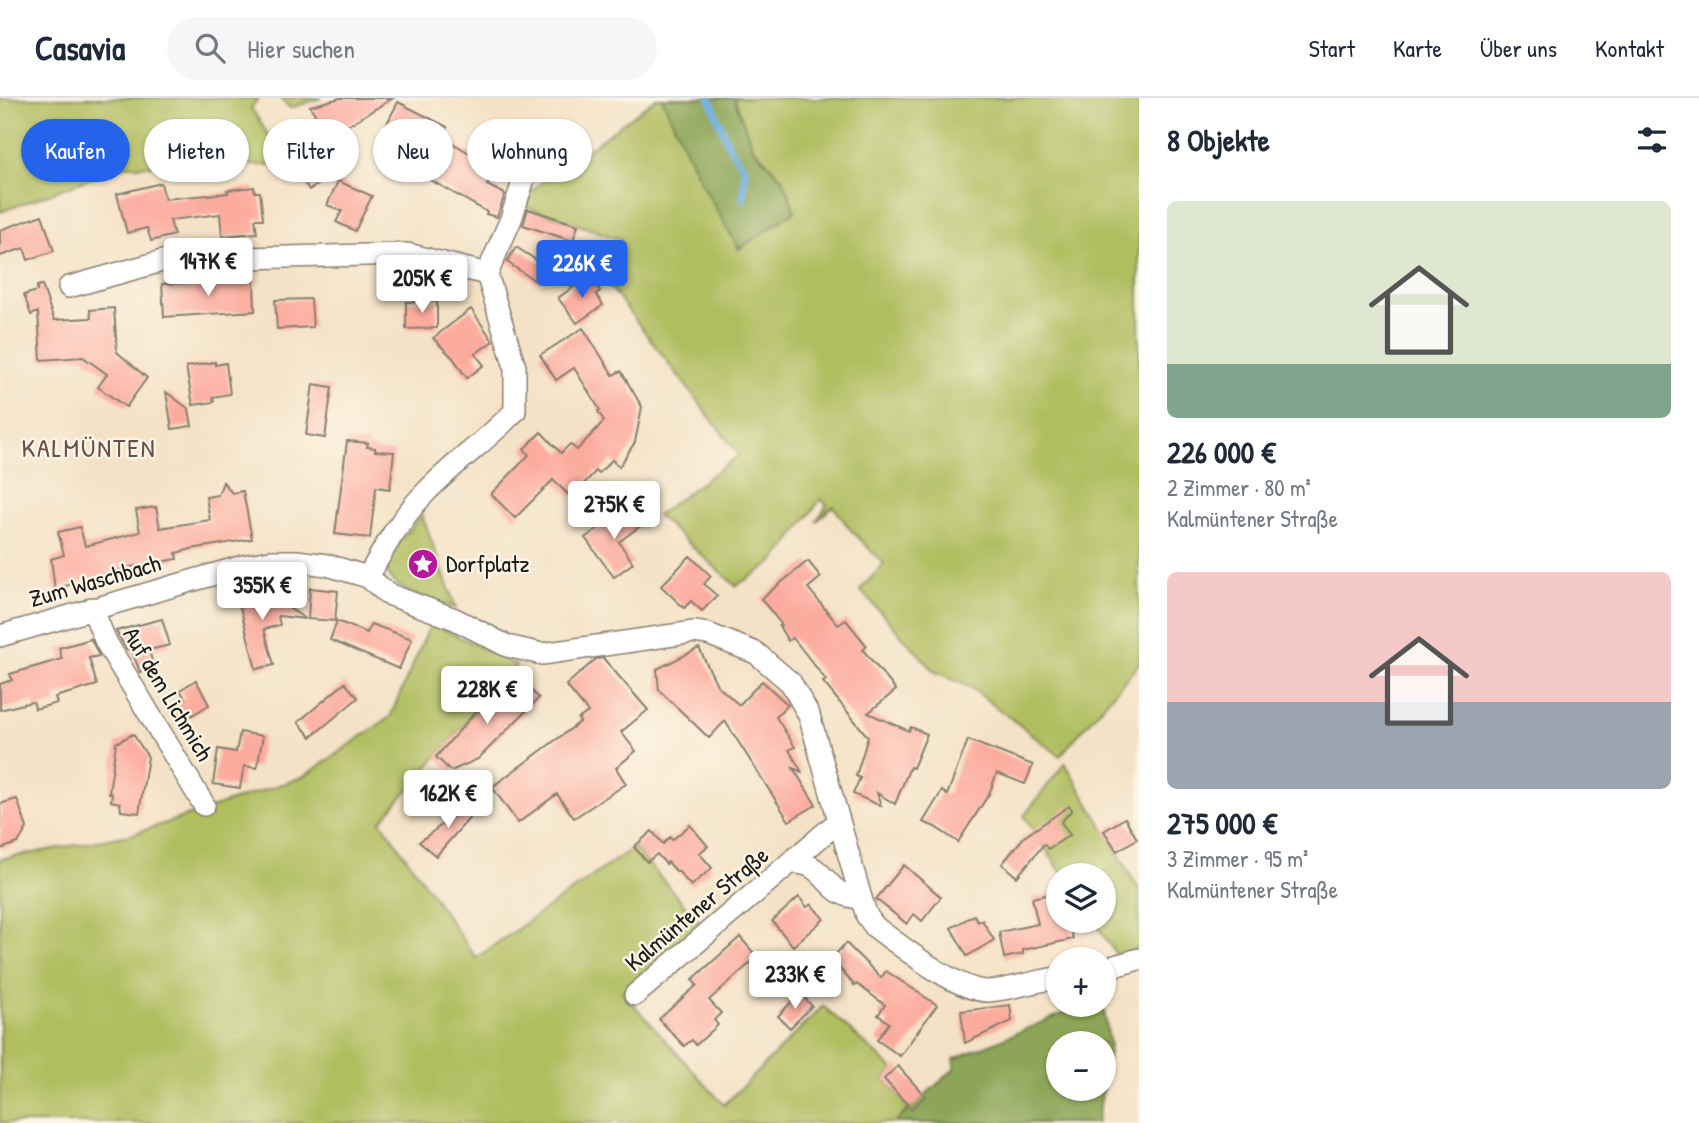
<!DOCTYPE html>
<html lang="de">
<head>
<meta charset="utf-8">
<style>
  :root { --surface:#fff; --page:#f6f6f7; --text:#1f2937; --muted:#747a83; --line:#e0e1e3; --accent:#2563eb }
  body { margin:0; font-family:"Patrick Hand",sans-serif; background:var(--page); color:var(--text); height:100vh; display:flex; flex-direction:column; font-size:26px; white-space:nowrap }
  * { box-sizing:border-box; margin:0 }
  p { font-size:23px; color:var(--muted) }
  .icon { flex:none; width:38px; height:38px; fill:none; stroke:currentColor; stroke-width:2; stroke-linecap:round; stroke-linejoin:round }
  .map { position:relative; flex:1; overflow:hidden }
  .panel { display:flex; flex-direction:column; background:var(--surface); width:560px }
  .panel>* { flex:none }
  .top-card { position:absolute; left:21px; top:21px; width:665px; height:63px; display:flex; gap:14px }
  .controls { position:absolute; left:1046px; top:765px; display:grid; gap:14px }
  .controls a { display:grid; place-items:center; width:70px; height:70px; border-radius:50%; background:var(--surface); box-shadow:0 2px 5px #0004; font-size:35px }
  .price { position:absolute; translate:-50% -60px; padding:0 16px; border-radius:7px; background:#fff; color:#222; font-size:23px; line-height:46px; filter:drop-shadow(0 2px 4px #0008) }
  .price::after { content:''; position:absolute; left:50%; top:42px; width:21px; height:16px; margin-left:-10px; background:inherit; clip-path:polygon(0 0,100% 0,50% 100%) }
  .price.active { background:var(--accent); color:#fff }
  ul { padding:0; list-style:none }
  li { display:grid; align-content:center; gap:14px; height:371px; padding:0 28px }
  li span { display:grid; place-items:center; height:217px; border-radius:10px; color:#555 }
  li>.icon { margin-inline-start:auto }
  span .icon { width:126px; height:126px; fill:#fffc; stroke-width:1 }
  li b { font-size:30px }
  h2 { display:flex; justify-content:space-between; align-items:center; height:84px; padding:0 28px; font-size:30px }
  .chip { padding:0 24px; border-radius:32px; background:var(--surface); box-shadow:0 2px 5px #0004; font-size:24px; line-height:63px }
  .chip.active { background:var(--accent); color:#fff }
  header { display:flex; align-items:center; gap:42px; box-sizing:border-box; height:98px; padding:0 35px; background:var(--surface); border-bottom:2px solid var(--line) }
  header strong { font-size:33px }
  nav { display:flex; gap:38px; margin-inline-start:auto; font-size:24px }
  .search { width:490px; height:63px; background:var(--page); display:flex; align-items:center; gap:18px; box-sizing:border-box; padding:0 24px; border-radius:38px; color:var(--muted); font-size:26px }
  main { display:flex; flex:1; min-height:0 }
  .map>svg:first-child { display:block }
</style>
</head>
<body>
<header>
<strong>Casavia</strong>
<div class="search"><svg class="icon" aria-label="search" viewBox="0 0 24 24"><circle cx="10" cy="10" r="6"/><path d="M15 15l6 6"/></svg>Hier suchen</div>
<nav><a>Start</a><a>Karte</a><a>Über uns</a><a>Kontakt</a></nav>
</header>
<main>
<div class="map">
<svg width="1139" height="1025" viewBox="0 0 1139 1025">
  <rect width="100%" height="100%" fill="#fcf5e5"/>
  <filter id="ink" filterUnits="userSpaceOnUse"><feTurbulence type="fractalNoise" baseFrequency=".0143" numOctaves="2"/><feDisplacementMap in="SourceGraphic" scale="14" xChannelSelector="R" yChannelSelector="G"/><feConvolveMatrix kernelMatrix="1 2 1 2 8 2 1 2 1" color-interpolation-filters="sRGB"/></filter>
  <filter id="wash" filterUnits="userSpaceOnUse"><feTurbulence type="fractalNoise" baseFrequency=".00686" numOctaves="4" result="noise"/><feDisplacementMap in="SourceGraphic" scale="28" xChannelSelector="R" yChannelSelector="G"/><feGaussianBlur stdDeviation="1.57" result="paint"/><feColorMatrix in="noise" values="0 0 0 0 0 0 0 0 0 0 0 0 0 0 0 0 0 1.4 0 .05"/><feComposite in="paint" operator="in"/></filter>
  <g filter="url(#wash)">
    <rect width="100%" height="100%" fill="#f4e2c6"/>
    <g fill="#b0be60" stroke="#666d3e" stroke-width="2">
      <polygon points="0,0 259,0 251,10 288,67 124,68 0,114"/>
      <polygon points="280,0 322,0 290,10"/>
      <polygon points="656,0 662,0 702,86 783,81 753,50 734,0 1139,0 1139,566 1060,658 970,589 935,574 860,492 884,466 850,431 833,408 816,424 827,407 821,401 785,450 772,465 736,488 657,417 739,357 591,164 622,142 524,108 526,99 565,62 569,66"/>
      <path d="M422,417L456,510C435,503 369,491 391,455C399,442 412,429 422,417Z"/>
      <polygon points="431,525 516,567 381,723 476,860 634,749 702,827 622,894 724,1007 823,908 894,972 884,981 911,1010 894,1025 0,1025 0,761 130,737 303,679 390,619"/>
      <polygon points="1065,665 1139,791 1139,850 1117,858 1094,823 1104,822 1104,777 1063,777 1024,718"/>
    </g>
    <g fill="#8ca556" stroke="#546039" stroke-width="2">
      <polygon points="662,0 734,0 753,50 783,81 795,113 739,151 702,86"/>
      <polygon points="1083,907 1103,907 1110,948 1104,982 1104,945 1059,945 1059,990 1103,991 1097,1025 894,1025 954,971 954,961"/>
    </g>
    <g fill="none" stroke-linecap="round" stroke-linejoin="round">
      <polyline stroke="#6aaedf" stroke-width="7" points="710,0 729,49 745,71 743,101"/>
    </g>
    <g id="blocks">
      <g fill="#fcac9f">
        <polygon points="340,0 393,0 329,39 310,8"/>
        <polygon points="398,4 447,29 442,39 497,71 487,87 505,96 497,119 486,116 487,114 429,81 436,68 393,43 395,39 383,33"/>
        <polygon points="308,42 331,79 309,92 286,55"/>
        <polygon points="338,83 372,98 355,133 336,124 342,113 327,107"/>
        <polygon points="161,85 165,101 228,95 227,92 254,89 255,94 260,94 263,121 255,121 257,135 222,138 220,116 170,122 174,137 151,143 147,130 127,135 117,96"/>
        <polygon points="528,111 578,127 573,143 523,127"/>
        <polygon points="42,117 54,153 28,162 24,150 0,158 0,132"/>
        <polygon points="516,149 547,169 537,184 507,164"/>
        <polygon points="589,178 600,193 596,196 603,207 577,225 558,200"/>
        <polygon points="254,182 255,213 164,219 162,186"/>
        <polygon points="42,187 54,222 91,220 90,212 114,210 117,254 147,280 126,309 98,289 107,276 83,259 41,262 38,214 31,217 24,197 37,193 37,188"/>
        <polygon points="311,201 313,229 277,231 275,202"/>
        <polygon points="437,203 437,230 406,231 406,204"/>
        <polygon points="471,211 493,243 475,256 484,267 467,280 453,260 433,240"/>
        <polygon points="583,230 613,277 621,273 642,309 635,344 619,369 612,362 599,375 596,373 571,399 553,382 515,420 491,396 529,357 524,351 541,334 561,355 570,346 577,352 604,323 598,313 600,312 574,270 556,282 540,257"/>
        <polygon points="215,264 215,267 226,265 230,296 213,299 214,304 193,307 186,269"/>
        <polygon points="313,286 332,289 325,340 306,337"/>
        <polygon points="166,294 189,311 192,328 172,331"/>
        <polygon points="347,343 368,345 367,349 375,350 375,353 394,354 390,391 376,389 370,440 335,436"/>
        <polygon points="223,384 232,395 243,393 252,441 191,451 176,455 177,461 131,469 55,491 51,461 64,457 58,434 80,429 85,448 140,434 136,412 156,409 160,430 210,422 206,399 218,397"/>
        <polygon points="626,409 640,428 619,444 633,465 614,479 585,440"/>
        <polygon points="690,458 711,478 704,486 717,498 702,513 691,503 684,510 661,488"/>
        <polygon points="808,463 821,479 808,490 838,527 846,522 867,548 863,552 896,592 868,615 909,633 911,629 927,636 913,670 910,669 895,706 877,695 881,708 853,696 860,680 856,678 868,639 823,584 826,582 793,540 788,543 779,528 782,527 761,501"/>
        <polygon points="271,489 274,501 306,521 278,518 280,527 264,531 274,567 256,571 237,497"/>
        <polygon points="310,490 338,493 335,523 308,521"/>
        <polygon points="162,521 170,547 149,552 154,571 140,574 132,553 126,551 116,533"/>
        <polygon points="337,523 367,535 371,526 412,541 399,571 330,542"/>
        <polygon points="91,541 99,558 89,560 97,587 55,599 57,605 35,611 34,605 31,604 0,612 0,586 12,582 10,576 62,561 59,550"/>
        <polygon points="699,550 717,587 739,607 762,583 788,607 776,619 795,649 789,652 802,674 793,670 816,707 789,723 725,623 709,640 659,592 657,571"/>
        <polygon points="603,560 648,612 621,634 636,653 616,670 626,686 574,720 557,696 518,725 492,689 580,624 578,621 588,614 566,587 596,561"/>
        <polygon points="196,582 209,607 179,625 170,609 185,600 180,592"/>
        <polygon points="520,582 539,600 478,661 451,673 436,659 493,594 501,602"/>
        <polygon points="345,585 358,600 311,639 298,624"/>
        <polygon points="240,634 263,638 257,670 244,668 240,690 213,686 218,651 236,654"/>
        <polygon points="133,636 148,659 139,715 121,713 120,705 111,703 112,696 109,695 116,645"/>
        <polygon points="968,642 1033,667 1025,686 997,675 989,696 958,744 935,729 923,724 942,693 947,697"/>
        <polygon points="17,701 27,730 18,745 0,751 0,706"/>
        <polygon points="473,703 479,709 436,758 419,744"/>
        <polygon points="1069,708 1072,712 1061,724 1070,737 1048,751 1044,746 1017,779 1002,766 1024,739"/>
        <polygon points="1125,720 1137,741 1117,753 1104,733"/>
        <polygon points="690,727 708,748 699,755 712,770 691,788 678,773 677,774 668,764 666,766 657,756 647,764 634,749 652,733 663,746 670,739 672,742"/>
        <polygon points="904,767 941,799 922,823 914,816 907,826 876,801"/>
        <polygon points="1059,794 1059,822 1069,822 1073,841 1023,852 1023,856 1004,860 999,834 1038,826 1032,800"/>
        <polygon points="799,799 807,809 811,806 824,821 793,848 772,823"/>
        <polygon points="974,817 978,824 982,822 994,842 967,858 951,830"/>
        <polygon points="740,839 757,859 709,902 721,915 714,922 718,927 696,947 692,942 684,948 659,921 697,887 692,882"/>
        <polygon points="846,845 881,880 886,873 937,907 900,958 877,942 889,925 878,917 885,907 857,886 855,888 831,861"/>
        <polygon points="800,895 812,908 790,930 778,918"/>
        <polygon points="1010,907 1012,923 965,945 961,913"/>
        <polygon points="898,968 925,998 911,1011 884,981"/>
      </g>
    </g>
  </g>
  <g filter="url(#ink)">
    <use href="#blocks" fill-opacity="0" stroke="#887f71" stroke-width="2"/>
    <g fill="none" stroke-linecap="round" stroke-linejoin="round">
      <g stroke="#887f71" stroke-width="24">
        <g id="street">
          <polyline points="487,176 511,121 530,62"/>
          <path d="M69,189L166,162L407,156L487,176L515,269V313C487,342 454,365 426,394C402,418 385,448 368,479"/>
          <polyline points="92,510 106,544 204,707"/>
          <path d="M0,538L243,468L270,463H296L327,467L368,479L388,496L455,521L507,548L542,556L694,534L708,536L756,555L791,585L809,617L861,800L867,818L875,829C901,848 957,893 988,893C1012,892 1035,882 1059,880"/>
          <path d="M793,765C828,764 823,799 861,800"/>
          <polyline points="1104,871 1139,861"/>
          <polyline points="635,897 839,723"/>
        </g>
      </g>
      <use href="#street" stroke="#fff" stroke-width="21"/>
    </g>
  </g>
  <defs>
    <g id="sight-disc" transform="scale(1.575)"><circle r="9.5" fill="#b5179e" stroke="#fcf5e5"/><path d="M0-6L1.8-2.2L6-1.7L2.9 1.2L3.7 5.4L0 3.3L-3.7 5.4L-2.9 1.2L-6-1.7L-1.8-2.2Z" fill="#fff"/></g>
  </defs>
  <g fill-rule="evenodd">
    <use href="#sight-disc" x="423" y="466"/>
  </g>
  <g text-anchor="middle" stroke-width="5" stroke-linejoin="round" paint-order="stroke">
    <g font-size="24" fill="#1c1c1c" stroke="#fcf5e5" text-anchor="start">
      <text x="446" y="474">Dorfplatz</text>
    </g>
    <g font-size="24" fill="#1c1c1c" stroke="#fcf5e5">
      <text transform="translate(95 483) rotate(-16)" y="8">Zum Waschbach</text>
      <text transform="translate(168 596) rotate(59)" y="8">Auf dem Lichmich</text>
      <text transform="translate(697 811) rotate(-40)" y="8">Kalmüntener Straße</text>
    </g>
    <g font-size="26" letter-spacing="2" fill="#6a4e4a" stroke="#fcf5e5">
      <text x="89" y="359">KALMÜNTEN</text>
    </g>
  </g>
</svg>
<div class="controls">
<a><svg class="icon" aria-label="layers" viewBox="0 0 24 24"><path d="M12 4l9 5-9 5-9-5zM3 14l9 5 9-5"/></svg></a>
<a>+</a>
<a>−</a>
</div>
<b class="price" style="left:208px;top:200px">147K €</b>
<b class="price active" style="left:582px;top:202px">226K €</b>
<b class="price" style="left:422px;top:217px">205K €</b>
<b class="price" style="left:614px;top:443px">275K €</b>
<b class="price" style="left:262px;top:524px">355K €</b>
<b class="price" style="left:487px;top:628px">228K €</b>
<b class="price" style="left:448px;top:732px">162K €</b>
<b class="price" style="left:795px;top:913px">233K €</b>
<div class="top-card">
<a class="chip active">Kaufen</a>
<a class="chip">Mieten</a>
<a class="chip">Filter</a>
<a class="chip">Neu</a>
<a class="chip">Wohnung</a>
</div>
</div>
<section class="panel">
<h2>8 Objekte<svg class="icon" aria-label="filters" viewBox="0 0 24 24"><path d="M4 7h16M4 17h16"/><circle cx="9" cy="7" r="2"/><circle cx="15" cy="17" r="2"/></svg></h2>
<ul>
<li><span style="background:linear-gradient(#dfe7d0 75%,#7fa58c 0)"><svg class="icon" aria-label="home" viewBox="0 0 24 24"><path d="M3 11l9-7 9 7M6 9v11h12V9"/></svg></span><div><b>226 000 €</b><p>2 Zimmer · 80 m²</p><p>Kalmüntener Straße</p></div></li>
<li><span style="background:linear-gradient(#f6c9c9 60%,#9aa5b1 0)"><svg class="icon" aria-label="home" viewBox="0 0 24 24"><path d="M3 11l9-7 9 7M6 9v11h12V9"/></svg></span><div><b>275 000 €</b><p>3 Zimmer · 95 m²</p><p>Kalmüntener Straße</p></div></li>
</ul>
</section>
</main>
</body>
</html>
